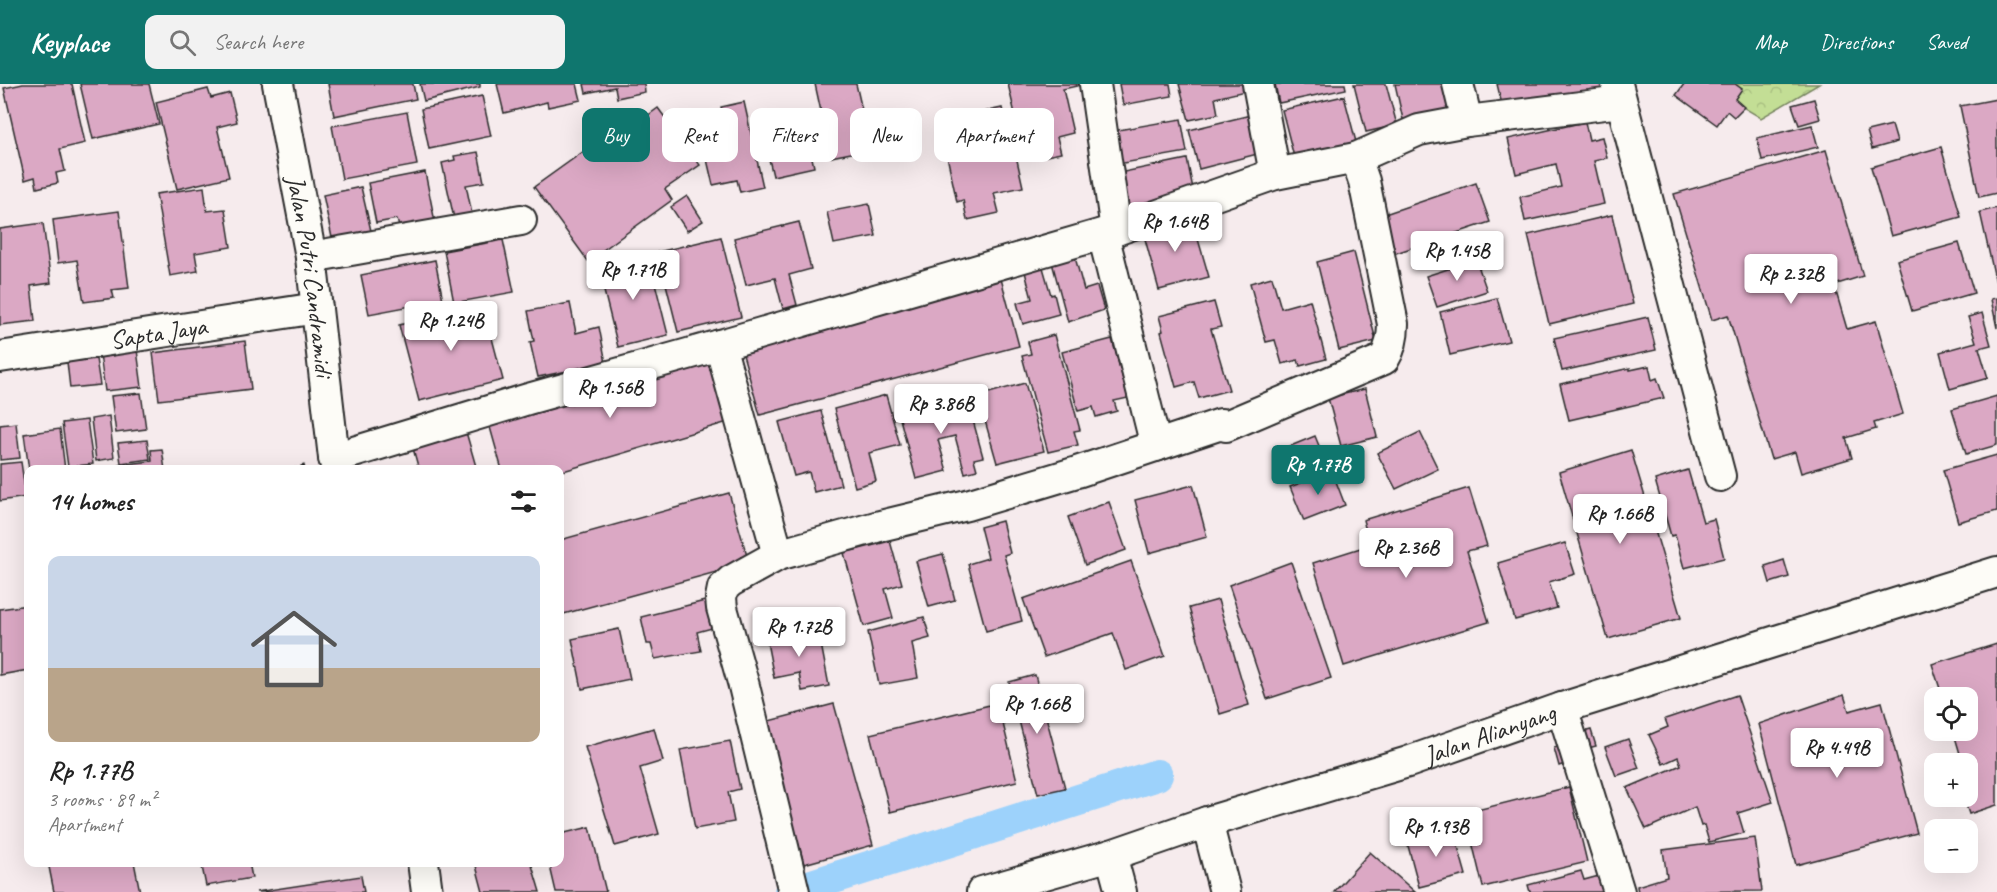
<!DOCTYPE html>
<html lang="en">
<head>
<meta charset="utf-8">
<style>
  :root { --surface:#fff; --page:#f2f2f2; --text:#222; --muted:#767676; --accent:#0f766e }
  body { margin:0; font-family:Caveat,sans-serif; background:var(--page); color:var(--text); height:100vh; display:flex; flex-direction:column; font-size:22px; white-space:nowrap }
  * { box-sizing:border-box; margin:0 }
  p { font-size:20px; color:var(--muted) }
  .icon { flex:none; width:33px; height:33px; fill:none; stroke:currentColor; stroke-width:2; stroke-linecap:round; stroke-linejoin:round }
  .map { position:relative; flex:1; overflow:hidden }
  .drawer { position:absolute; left:24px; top:381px; width:540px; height:402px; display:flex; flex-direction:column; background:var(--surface); border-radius:12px; box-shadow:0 6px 24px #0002 }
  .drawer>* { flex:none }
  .guide { position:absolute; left:582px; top:24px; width:570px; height:54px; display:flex; gap:12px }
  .buttons { position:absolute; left:1924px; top:603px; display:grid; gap:12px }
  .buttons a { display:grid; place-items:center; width:54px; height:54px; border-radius:12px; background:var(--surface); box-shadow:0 6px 24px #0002; font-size:30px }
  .price { position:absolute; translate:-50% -51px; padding:0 14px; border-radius:6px; background:#fff; color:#222; font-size:20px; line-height:39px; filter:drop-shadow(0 2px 3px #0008) }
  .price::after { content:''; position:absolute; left:50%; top:36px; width:18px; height:14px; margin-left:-9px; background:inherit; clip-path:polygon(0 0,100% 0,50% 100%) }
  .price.on { background:var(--accent); color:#fff }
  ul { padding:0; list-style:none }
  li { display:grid; align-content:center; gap:12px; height:318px; padding:0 24px }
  li span { display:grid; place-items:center; height:186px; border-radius:12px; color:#555 }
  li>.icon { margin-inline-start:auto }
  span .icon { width:108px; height:108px; fill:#fffc; stroke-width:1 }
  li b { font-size:26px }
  h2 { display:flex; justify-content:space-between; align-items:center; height:72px; padding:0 24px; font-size:26px }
  .chip { padding:0 21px; border-radius:12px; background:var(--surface); box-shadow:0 6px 24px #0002; font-size:21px; line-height:54px }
  .chip.on { background:var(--accent); color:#fff }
  header { display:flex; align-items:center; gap:36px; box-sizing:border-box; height:84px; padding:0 30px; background:var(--accent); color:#fff }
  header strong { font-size:28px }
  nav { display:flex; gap:33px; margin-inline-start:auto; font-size:21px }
  .search { width:420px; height:54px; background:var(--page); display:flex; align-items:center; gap:15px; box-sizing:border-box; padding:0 21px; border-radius:12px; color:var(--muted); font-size:22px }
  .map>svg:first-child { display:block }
</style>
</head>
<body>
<header>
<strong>Keyplace</strong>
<div class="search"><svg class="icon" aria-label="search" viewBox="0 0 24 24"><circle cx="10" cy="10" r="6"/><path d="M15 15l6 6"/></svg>Search here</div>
<nav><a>Map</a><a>Directions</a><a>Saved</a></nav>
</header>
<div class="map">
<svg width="1997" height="808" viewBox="0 0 1997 808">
  <defs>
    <pattern id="forest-crowns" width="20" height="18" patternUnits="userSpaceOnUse" patternTransform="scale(1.5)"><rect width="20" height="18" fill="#c3de95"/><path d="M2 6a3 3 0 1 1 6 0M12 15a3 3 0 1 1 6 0" fill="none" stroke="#a8bf81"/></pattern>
  </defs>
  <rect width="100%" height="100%" fill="#f6ebed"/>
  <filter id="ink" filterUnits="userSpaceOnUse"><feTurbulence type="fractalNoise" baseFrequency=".0167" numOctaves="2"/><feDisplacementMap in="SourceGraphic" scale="12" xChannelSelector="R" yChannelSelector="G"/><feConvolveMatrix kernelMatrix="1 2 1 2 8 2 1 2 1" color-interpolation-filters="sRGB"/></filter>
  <g filter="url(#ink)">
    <polygon fill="url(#forest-crowns)" stroke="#778460" stroke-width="1.5" points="1704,0 1819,0 1761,34"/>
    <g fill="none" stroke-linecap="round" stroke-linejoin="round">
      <polyline stroke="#9dd2fb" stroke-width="32" points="790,808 1157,691"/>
    </g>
    <g fill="#dba8c4" stroke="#2b2b2b" stroke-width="1.5">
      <polygon points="23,0 72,0 85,59 60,65 65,87 56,89 58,99 37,104 35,93 25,96 4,4"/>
      <polygon points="80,0 149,0 159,40 93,55"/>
      <polygon points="328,0 413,0 416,15 334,32"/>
      <polygon points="420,0 480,0 480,3 424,17"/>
      <polygon points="497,0 577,0 581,16 548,23 547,18 504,29"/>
      <polygon points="584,0 644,0 645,8 617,14 615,3 586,9"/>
      <polygon points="815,0 856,0 871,65 831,73"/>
      <polygon points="1008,0 1077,0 1077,2 1063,5 1073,49 1057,53 1061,69 1046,72 1042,56 1022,60"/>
      <polygon points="1119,0 1170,0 1172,12 1123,21"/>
      <polygon points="1179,0 1244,0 1245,7 1215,14 1218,30 1189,36"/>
      <polygon points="1275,0 1345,0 1346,5 1279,19"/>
      <polygon points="1354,0 1386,0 1397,41 1366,48"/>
      <polygon points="1395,0 1451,0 1458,28 1404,40"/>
      <polygon points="1497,0 1604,0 1606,6 1503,25"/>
      <polygon points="1684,0 1735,0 1742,5 1735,15 1744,23 1734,33 1727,27 1717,41 1676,11"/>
      <polygon points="208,5 211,14 230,9 237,38 217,43 229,93 177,105 156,18"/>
      <polygon points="482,12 491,52 429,65 421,25"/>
      <polygon points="1344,12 1356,58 1294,73 1282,26"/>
      <polygon points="1814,15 1820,35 1799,41 1792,21"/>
      <polygon points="1997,15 1997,109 1979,113 1960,22"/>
      <polygon points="744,18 763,103 740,108 737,96 713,101 702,54 727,48 721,23"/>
      <polygon points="658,24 700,81 665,105 672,116 588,177 534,103 619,42 624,49"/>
      <polygon points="1002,24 1010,58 1013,58 1023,103 994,109 999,129 967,136 963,116 957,118 947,72 968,67 960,33"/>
      <polygon points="407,28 417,81 342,95 332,42"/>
      <polygon points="802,28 814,83 773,92 760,37"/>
      <polygon points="1259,29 1269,67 1199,85 1189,46"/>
      <polygon points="1181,35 1187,68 1118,80 1112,47"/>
      <polygon points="1585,38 1589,56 1602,53 1607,74 1594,77 1604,120 1525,137 1520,113 1561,103 1556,80 1516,90 1508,55"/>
      <polygon points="1812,41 1818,63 1762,76 1757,54"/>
      <polygon points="1892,41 1897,58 1872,65 1867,47"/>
      <polygon points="1941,63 1961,133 1891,152 1871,83"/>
      <polygon points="1826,66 1863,192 1834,201 1847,245 1876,237 1903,330 1874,339 1876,345 1846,354 1852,374 1801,389 1795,368 1771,375 1728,231 1712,236 1674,110"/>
      <polygon points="478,68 484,98 466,101 473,135 455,139 442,79 455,76 454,72"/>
      <polygon points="1187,75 1194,110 1122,129 1114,90"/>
      <polygon points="425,88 437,148 402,155 397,135 376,139 368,99"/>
      <polygon points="1476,99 1490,138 1396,169 1382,131"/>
      <polygon points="204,103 207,127 225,125 231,163 195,169 198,187 170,192 156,110"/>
      <polygon points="361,103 374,160 335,168 323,111"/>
      <polygon points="687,112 703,137 687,147 671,123"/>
      <polygon points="869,120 876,152 834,160 827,128"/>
      <polygon points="1997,124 1997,199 1996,199 1980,128"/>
      <polygon points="119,127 129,204 112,206 114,214 84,218 77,176 58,179 53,136"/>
      <polygon points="1191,131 1209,193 1159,206 1142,144"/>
      <polygon points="1612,131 1633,220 1549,240 1528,151"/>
      <polygon points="799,138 811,185 789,191 797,221 783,225 775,194 746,201 734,154"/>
      <polygon points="43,139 51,199 31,202 35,237 0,241 0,145"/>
      <polygon points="721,153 741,233 678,248 658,168"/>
      <polygon points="503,156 514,208 454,219 444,167"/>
      <polygon points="1959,159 1974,209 1912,227 1897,176"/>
      <polygon points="1073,166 1084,206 1097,202 1104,226 1068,238 1050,171"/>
      <polygon points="1354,168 1376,257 1339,266 1317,178"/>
      <polygon points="1474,170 1487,207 1437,223 1426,192 1451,184 1449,179"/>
      <polygon points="648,171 668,251 618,263 598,183"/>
      <polygon points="435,176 443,216 369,230 361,191"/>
      <polygon points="1042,180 1051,211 1054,210 1059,230 1023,240 1017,219 1032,215 1024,184"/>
      <polygon points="1000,191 1019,262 760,331 740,260"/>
      <polygon points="1272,193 1281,224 1310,216 1326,275 1300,282 1298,276 1282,280 1275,256 1266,258 1250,199"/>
      <polygon points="1497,214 1509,257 1450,271 1440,228"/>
      <polygon points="1997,214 1997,244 1991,215"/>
      <polygon points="1214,218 1221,243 1211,245 1229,306 1199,314 1194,298 1176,303 1161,248 1163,247 1159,232"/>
      <polygon points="570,219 576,249 599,243 606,279 538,293 530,258 534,257 528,227"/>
      <polygon points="483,220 503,296 419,317 399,241"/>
      <polygon points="1982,229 1991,261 1979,264 1988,294 1950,305 1940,268 1976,258 1968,233"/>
      <polygon points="1648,233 1656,266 1562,287 1554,254"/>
      <polygon points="1054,251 1080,346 1074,347 1078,361 1048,368 1022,272 1031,270 1028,258"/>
      <polygon points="1112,255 1128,314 1114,317 1117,327 1096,333 1093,323 1078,327 1062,268"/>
      <polygon points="245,257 251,305 159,316 153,269"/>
      <polygon points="137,266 142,303 105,307 100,270"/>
      <polygon points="707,271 728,338 560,388 560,386 502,386 488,336"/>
      <polygon points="96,275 100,301 70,304 67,278"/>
      <polygon points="1649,282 1652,296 1657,294 1664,314 1569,336 1560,300 1630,284 1630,286"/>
      <polygon points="1025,299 1044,367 997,379 978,312"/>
      <polygon points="1365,305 1377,353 1341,362 1328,314"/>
      <polygon points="965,307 983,373 974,375 977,386 965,389 955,352 938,356 947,387 916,395 899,331 945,318 944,312"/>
      <polygon points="141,309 146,345 116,349 111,312"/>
      <polygon points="886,311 900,361 869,369 876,397 855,403 834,325"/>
      <polygon points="1997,312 1997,361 1966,370 1952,325"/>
      <polygon points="821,327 841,401 814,408 809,388 794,392 779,338"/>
      <polygon points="109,332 114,374 96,377 91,335"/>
      <polygon points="87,336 93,380 68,383 62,339"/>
      <polygon points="16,339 20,374 0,376 0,341"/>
      <polygon points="464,341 477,386 419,386 411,357"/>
      <polygon points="60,345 65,386 29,386 24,350"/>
      <polygon points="1420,348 1438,385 1396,405 1377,369"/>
      <polygon points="1315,352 1326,379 1287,395 1276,368"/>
      <polygon points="147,356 150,375 121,379 118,359"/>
      <polygon points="162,365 165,386 120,386 119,381 152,377 151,366"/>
      <polygon points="1631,366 1681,534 1608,555 1559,388"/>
      <polygon points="1997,371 1997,427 1958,438 1943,386"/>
      <polygon points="21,378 26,413 0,417 0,380"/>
      <polygon points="1688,386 1703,438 1714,435 1724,474 1684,484 1675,451 1671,452 1655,396"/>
      <polygon points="1332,387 1345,421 1304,437 1290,403"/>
      <polygon points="1193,401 1207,453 1149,469 1135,416"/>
      <polygon points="1469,404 1487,462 1467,467 1489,538 1344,582 1313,479 1370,461 1363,436"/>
      <polygon points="729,409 749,479 560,531 560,456"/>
      <polygon points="1109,418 1126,466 1085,481 1068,433"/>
      <polygon points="1002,437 1010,469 1004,471 1022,537 986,547 968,480 988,474 980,443"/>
      <polygon points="890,457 902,500 885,505 893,534 864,542 844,469"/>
      <polygon points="1565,459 1575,490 1549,498 1557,524 1515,536 1498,479"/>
      <polygon points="943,470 955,516 929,523 916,477"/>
      <polygon points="1784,476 1789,493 1770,499 1765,482"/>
      <polygon points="1131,477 1165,572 1126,586 1113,549 1044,573 1023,515"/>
      <polygon points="1291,478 1331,594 1267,615 1229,501"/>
      <polygon points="1218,516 1249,621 1220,630 1189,524"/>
      <polygon points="705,517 712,544 697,548 701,567 655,575 651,560 647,560 641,533"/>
      <polygon points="28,521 28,586 0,591 0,525"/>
      <polygon points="924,533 930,554 912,559 918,594 879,601 868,548"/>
      <polygon points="818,544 829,602 802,607 799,589 774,594 766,553"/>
      <polygon points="619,545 630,595 582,605 572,555"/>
      <polygon points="1997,560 1997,721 1969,730 1963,712 1968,712 1968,680 1963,680 1953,646 1968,646 1968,614 1943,614 1932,580"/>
      <polygon points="1035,591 1065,704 1038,710 1009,598"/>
      <polygon points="1737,611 1773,718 1738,729 1744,749 1709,758 1704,741 1701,742 1695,723 1646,745 1627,704 1681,681 1678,673 1663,680 1649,651 1668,643 1665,635"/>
      <polygon points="1844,611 1849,627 1882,618 1917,749 1796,781 1759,640"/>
      <polygon points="998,619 1017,697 890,728 870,650"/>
      <polygon points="834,620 873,761 804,780 765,638"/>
      <polygon points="654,644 663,677 640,684 659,750 615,762 585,663"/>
      <polygon points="1591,646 1596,662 1577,667 1572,651"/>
      <polygon points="1628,655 1639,684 1616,692 1605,663"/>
      <polygon points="730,657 740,705 728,708 734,738 695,745 680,666"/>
      <polygon points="1568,660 1573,677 1559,682 1554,664"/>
      <polygon points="1569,703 1587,778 1483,803 1465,729"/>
      <polygon points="590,743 606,808 556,808 549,778 560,778 560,750"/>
      <polygon points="1453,745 1466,791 1419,803 1407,758"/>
      <polygon points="1755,754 1762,807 1638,808 1637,802 1667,793 1663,766"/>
      <polygon points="1370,768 1415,808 1334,808"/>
      <polygon points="48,778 134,778 140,808 54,808"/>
      <polygon points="201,778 249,778 252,794 206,802"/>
      <polygon points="475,778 531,778 540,808 483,808"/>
      <polygon points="1581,787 1584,796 1599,792 1604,808 1530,808 1528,801"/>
      <polygon points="361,792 364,808 256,808"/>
    </g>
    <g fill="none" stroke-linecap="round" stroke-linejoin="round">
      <g stroke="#2b2b2b" stroke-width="34">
        <g id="minor">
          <path id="s1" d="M278,0L311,173L334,374L337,386"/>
          <polyline points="1095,0 1116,146"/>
          <polyline points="1258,0 1275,90"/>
          <polyline points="1458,0 1467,37"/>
          <polyline points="1617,0 1720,392"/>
          <polyline points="1356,74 1419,46 1467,37 1621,18"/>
          <polyline points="1103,150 1156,362"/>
          <polyline points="311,173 521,136"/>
          <polyline points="720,261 778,471"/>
          <path id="s2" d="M0,273L317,224"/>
          <path d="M334,374L528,315L720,261L1116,146L1275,90L1356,74L1364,97L1393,240C1393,253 1391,264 1384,275L1226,342L1221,340L1077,388L967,421L876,443L778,471L731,497L723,504L721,514L722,524L744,602L794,808"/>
          <polyline points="1562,624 1619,808"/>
          <polyline points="1207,738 1225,808"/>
          <polyline points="1111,771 1121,808"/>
          <polyline points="423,778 427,808"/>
          <path id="s3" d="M982,808L1111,771L1207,738L1408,678L1562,624L1997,488"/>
        </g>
      </g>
      <polyline stroke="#2b2b2b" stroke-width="4" stroke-dasharray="4.5 4.5" stroke-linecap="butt" points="292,386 306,382"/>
      <use href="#minor" stroke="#fdfcf7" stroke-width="30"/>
    </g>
  </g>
  <g text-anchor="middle" stroke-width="4.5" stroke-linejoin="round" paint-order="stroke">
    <g font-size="26" fill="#2b2b2b" stroke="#fdfcf7">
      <text dy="9" stroke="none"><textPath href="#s1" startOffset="195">Jalan Putri Candramidi</textPath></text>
      <text dy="9" stroke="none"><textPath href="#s2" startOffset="160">Sapta Jaya</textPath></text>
      <text dy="9" stroke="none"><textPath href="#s3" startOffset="532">Jalan Alianyang</textPath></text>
    </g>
  </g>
</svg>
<div class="buttons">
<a><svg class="icon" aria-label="locate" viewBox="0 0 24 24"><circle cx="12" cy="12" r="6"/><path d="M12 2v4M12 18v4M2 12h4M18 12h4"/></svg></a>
<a>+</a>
<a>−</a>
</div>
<b class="price" style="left:1175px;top:169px">Rp 1.64B</b>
<b class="price" style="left:1457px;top:198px">Rp 1.45B</b>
<b class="price" style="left:633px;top:217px">Rp 1.71B</b>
<b class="price" style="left:1791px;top:221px">Rp 2.32B</b>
<b class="price" style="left:451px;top:268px">Rp 1.24B</b>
<b class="price" style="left:610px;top:335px">Rp 1.56B</b>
<b class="price" style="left:941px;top:351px">Rp 3.86B</b>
<b class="price on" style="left:1318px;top:412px">Rp 1.77B</b>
<b class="price" style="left:1620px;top:461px">Rp 1.66B</b>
<b class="price" style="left:1406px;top:495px">Rp 2.36B</b>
<b class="price" style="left:799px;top:574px">Rp 1.72B</b>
<b class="price" style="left:1037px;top:651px">Rp 1.66B</b>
<b class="price" style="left:1837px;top:695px">Rp 4.49B</b>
<b class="price" style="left:1436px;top:774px">Rp 1.93B</b>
<div class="guide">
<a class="chip on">Buy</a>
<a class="chip">Rent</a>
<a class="chip">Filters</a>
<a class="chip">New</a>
<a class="chip">Apartment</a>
</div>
<section class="drawer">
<h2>14 homes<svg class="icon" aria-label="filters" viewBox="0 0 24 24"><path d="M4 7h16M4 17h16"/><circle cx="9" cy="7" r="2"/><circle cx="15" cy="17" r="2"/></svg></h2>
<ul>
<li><span style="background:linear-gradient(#c9d6e8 60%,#b9a48a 0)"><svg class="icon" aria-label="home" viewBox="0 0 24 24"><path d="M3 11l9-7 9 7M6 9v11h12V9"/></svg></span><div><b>Rp 1.77B</b><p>3 rooms · 89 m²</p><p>Apartment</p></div></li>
</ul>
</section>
</div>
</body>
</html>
